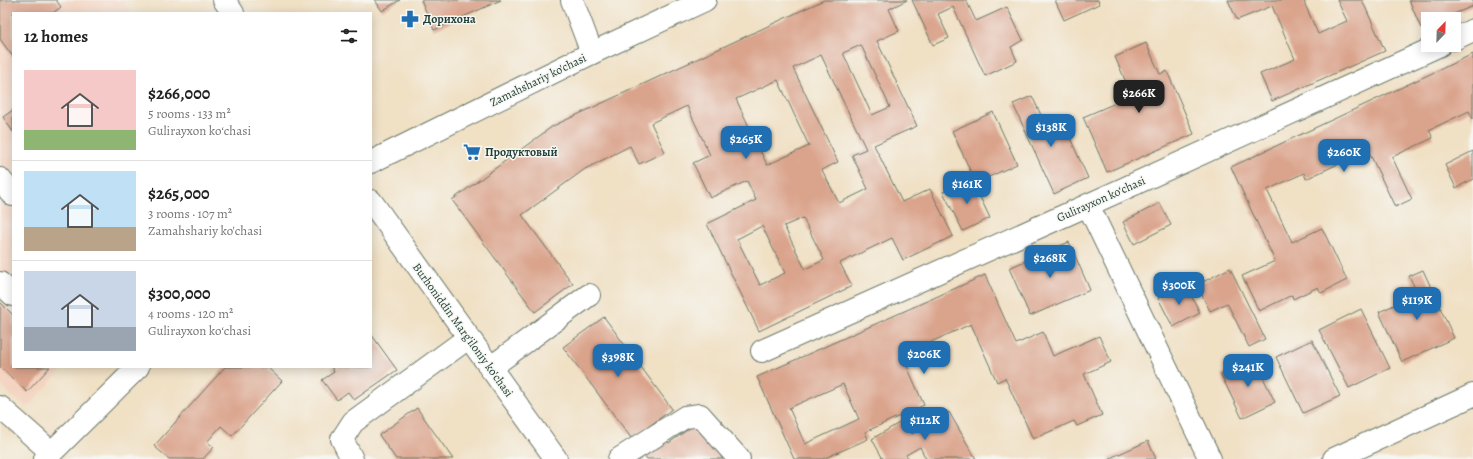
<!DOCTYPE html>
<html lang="en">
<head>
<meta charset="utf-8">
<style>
  :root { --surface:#fff; --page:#f6f6f6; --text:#222; --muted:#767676; --line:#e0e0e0; --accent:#1f6fb2 }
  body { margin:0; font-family:Alegreya,serif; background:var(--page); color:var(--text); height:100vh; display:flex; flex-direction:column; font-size:15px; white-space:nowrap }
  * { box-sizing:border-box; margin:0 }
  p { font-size:13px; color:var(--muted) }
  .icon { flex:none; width:22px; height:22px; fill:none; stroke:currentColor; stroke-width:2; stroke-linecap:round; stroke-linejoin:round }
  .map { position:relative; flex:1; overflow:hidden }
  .details { position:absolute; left:12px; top:12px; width:360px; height:356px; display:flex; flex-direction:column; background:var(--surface); border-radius:0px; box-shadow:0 2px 10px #0003 }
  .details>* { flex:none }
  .needle { width:26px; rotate:23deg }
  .buttons { position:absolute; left:1421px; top:12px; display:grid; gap:8px }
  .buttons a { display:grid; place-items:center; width:40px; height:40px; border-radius:0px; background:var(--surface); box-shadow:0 2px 10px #0003; font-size:20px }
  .price { position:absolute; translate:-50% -34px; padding:0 9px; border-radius:8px; background:var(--accent); color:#fff; font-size:13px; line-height:26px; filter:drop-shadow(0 1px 2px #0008) }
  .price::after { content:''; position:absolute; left:50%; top:24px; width:12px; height:9px; margin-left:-6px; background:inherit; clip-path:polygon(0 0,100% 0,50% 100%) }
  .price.on { background:#222; color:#fff }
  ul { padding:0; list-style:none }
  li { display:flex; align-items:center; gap:12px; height:100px; padding:0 12px }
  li+li { border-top:1px solid var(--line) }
  li span { display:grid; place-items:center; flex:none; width:112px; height:80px; border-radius:0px; color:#555 }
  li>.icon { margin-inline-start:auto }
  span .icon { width:48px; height:48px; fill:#fffc; stroke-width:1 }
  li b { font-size:17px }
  h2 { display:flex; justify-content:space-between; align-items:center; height:48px; padding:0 12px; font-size:17px }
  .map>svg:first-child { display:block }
</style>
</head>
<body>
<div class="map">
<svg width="1473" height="459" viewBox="0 0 1473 459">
  <rect width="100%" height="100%" fill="#f6f6f2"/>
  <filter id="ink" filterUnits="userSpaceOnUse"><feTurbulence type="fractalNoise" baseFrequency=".025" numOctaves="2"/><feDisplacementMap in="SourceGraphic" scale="8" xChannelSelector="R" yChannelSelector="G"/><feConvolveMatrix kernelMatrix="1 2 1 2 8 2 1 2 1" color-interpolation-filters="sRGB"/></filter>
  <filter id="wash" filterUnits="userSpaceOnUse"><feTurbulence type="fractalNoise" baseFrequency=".012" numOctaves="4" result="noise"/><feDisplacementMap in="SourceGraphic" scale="16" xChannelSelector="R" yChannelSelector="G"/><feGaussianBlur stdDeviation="0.9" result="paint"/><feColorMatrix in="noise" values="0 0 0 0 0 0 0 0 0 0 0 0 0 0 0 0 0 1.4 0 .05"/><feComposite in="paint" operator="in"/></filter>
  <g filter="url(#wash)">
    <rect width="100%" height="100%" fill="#f0e0c4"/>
    <polygon fill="#f4d3c0" points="0,0 122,0 132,13 13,13 13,367 64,367 26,409 0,384"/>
    <g id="blocks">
      <g fill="#daa38b" fill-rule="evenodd">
        <polygon points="0,0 56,0 61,7 53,13 13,13 13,57 0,39"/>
        <polygon points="375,0 400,0 382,11"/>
        <polygon points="421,0 501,0 434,30"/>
        <path d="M824,0H907L889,9L899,31L877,41L917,126L874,145L902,202L930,189L953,236L903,260L892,238L840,263L852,286L759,331L707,224L756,200L747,181L710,198L693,163L710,155L687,106L651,123L665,152L639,164L630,146L585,169L522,215L573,284L535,312L452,200L553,126ZM861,45L890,107L872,115L843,53ZM821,55L866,149L852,155L868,189L839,203L822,170L838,162L793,68ZM778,80L809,146L767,165L736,99ZM803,218L824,260L805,269L784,226ZM762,226L785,273L760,285L737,239Z"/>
        <polygon points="912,0 966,0 976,21 1007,7 1023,40 1011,47 1017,61 985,76 953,7 938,14 949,38 933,45"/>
        <polygon points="1055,0 1098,0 1099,4 1064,20"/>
        <polygon points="1228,0 1309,0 1304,2 1318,34 1347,21 1337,0 1362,0 1385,51 1272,101 1260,74 1295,59 1272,6 1237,20"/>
        <polygon points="1409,0 1473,0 1473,6 1442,19 1428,19 1428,25 1421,28"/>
        <polygon points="1146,43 1160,74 1167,71 1194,134 1107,172 1083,117 1132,96 1115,57"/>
        <polygon points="1473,54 1473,119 1469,111 1429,130 1433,138 1392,157 1412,199 1395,207 1368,150 1306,179 1304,173 1267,190 1292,242 1322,228 1347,280 1321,293 1318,287 1293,299 1292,295 1259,311 1242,276 1275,261 1231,167"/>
        <polygon points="1032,96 1050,134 1065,127 1088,178 1054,194 1013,104"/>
        <polygon points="13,110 13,132 3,117"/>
        <polygon points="993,112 1017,164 976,183 952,131"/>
        <polygon points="1473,151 1473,179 1456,188 1445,165"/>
        <polygon points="971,178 990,218 963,231 943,192"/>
        <polygon points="1160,203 1171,225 1134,244 1123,222"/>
        <polygon points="1069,242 1090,290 1030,316 1009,268"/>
        <polygon points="1230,268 1265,339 1249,347 1227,303 1210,311 1197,285"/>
        <polygon points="1423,270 1454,338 1402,362 1379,312 1418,294 1409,276"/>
        <path d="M985,275L1016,344L1043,332L1053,356L1099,336L1111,362L1084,374L1102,415L1077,426L1074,421L1033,439L1005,378L997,382L971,324L902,355L924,405L865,432L868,439L823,459H794L757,377ZM843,384L859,419L805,444L789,408Z"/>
        <polygon points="1186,285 1200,313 1173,327 1158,298"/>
        <polygon points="0,302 13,315 13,367 50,367 27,392 0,367"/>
        <polygon points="1361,309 1390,368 1349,388 1319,330"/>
        <polygon points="604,317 672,409 632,439 563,347"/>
        <polygon points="371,334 397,370 354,400 348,392 337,400 322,380 334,372 331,367 371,367"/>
        <polygon points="1312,340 1340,396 1303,413 1276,357"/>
        <polygon points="1254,359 1275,402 1242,418 1221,375"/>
        <polygon points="225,367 267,367 282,381 232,436 221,426 207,442 214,447 203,459 169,459 154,446"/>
        <polygon points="417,408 453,459 396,459 379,435"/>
        <polygon points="949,412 976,459 926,459 920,447 906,455 909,459 883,459 872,439 904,420 912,434"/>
        <polygon points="697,423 723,459 647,459 643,453 665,438 669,443"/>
        <polygon points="1148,441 1156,459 1108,459"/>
      </g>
    </g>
  </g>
  <g filter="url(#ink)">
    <use href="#blocks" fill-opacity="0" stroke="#687666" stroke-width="1"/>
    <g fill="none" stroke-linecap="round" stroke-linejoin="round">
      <g stroke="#687666" stroke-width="24">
        <g id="minor">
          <polyline points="224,0 233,13"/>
          <polyline points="572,0 592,53"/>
          <polyline points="1454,39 1473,30"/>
          <polyline points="371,162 592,53 705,0"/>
          <polyline points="0,179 13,195"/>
          <polyline points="371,201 556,459"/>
          <polyline points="1088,205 1210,459"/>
          <polyline points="0,283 13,295"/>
          <polyline points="762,351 1088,205 1440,45"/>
          <polyline points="490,368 589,295"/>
          <polyline points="0,407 51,452"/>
          <polyline points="45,459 138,367"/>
          <polyline points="352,459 342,439 353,422 468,338"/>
          <polyline points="619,459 685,417 700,415 739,459"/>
          <polyline points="1334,459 1473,395"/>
        </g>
      </g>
      <use href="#minor" stroke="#fff" stroke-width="22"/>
    </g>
  </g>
  <defs>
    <g id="pharmacy-bare" transform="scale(1.38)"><path d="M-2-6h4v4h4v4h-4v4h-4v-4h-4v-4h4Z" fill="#1f6fb2" stroke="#f6f6f2" stroke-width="2.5" paint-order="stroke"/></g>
    <g id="supermarket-bare" transform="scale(1.38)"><path d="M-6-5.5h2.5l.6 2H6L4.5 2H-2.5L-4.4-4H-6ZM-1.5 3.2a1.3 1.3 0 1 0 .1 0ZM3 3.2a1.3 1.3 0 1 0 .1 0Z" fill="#1f6fb2" stroke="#f6f6f2" stroke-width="2.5" paint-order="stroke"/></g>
  </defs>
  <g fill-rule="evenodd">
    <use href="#pharmacy-bare" x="410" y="19"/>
    <use href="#supermarket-bare" x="472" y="152"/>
  </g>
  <g text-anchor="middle" stroke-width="3" stroke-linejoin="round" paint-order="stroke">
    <g font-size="12" font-weight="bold" fill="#1f3d34" stroke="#f6f6f2" text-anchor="start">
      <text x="423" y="23">Дорихона</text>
      <text x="485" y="156">Продуктовый</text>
    </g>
    <g font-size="12" fill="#1f3d34" stroke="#f6f6f2">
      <text transform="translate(538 80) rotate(-26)" y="4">Zamahshariy ko'chasi</text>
      <text transform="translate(1101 199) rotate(-24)" y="4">Gulirayxon koʻchasi</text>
      <text transform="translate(463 330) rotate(54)" y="4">Burhoniddin Marg'iloniy ko'chasi</text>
    </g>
  </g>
</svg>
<div class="buttons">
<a><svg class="needle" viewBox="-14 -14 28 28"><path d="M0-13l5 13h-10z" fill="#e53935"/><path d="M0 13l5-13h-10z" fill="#767676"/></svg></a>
</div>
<b class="price on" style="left:1139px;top:114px">$266K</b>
<b class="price" style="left:1051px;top:148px">$138K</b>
<b class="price" style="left:746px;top:160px">$265K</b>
<b class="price" style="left:1344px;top:173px">$260K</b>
<b class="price" style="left:967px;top:205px">$161K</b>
<b class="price" style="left:1050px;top:279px">$268K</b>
<b class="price" style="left:1179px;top:306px">$300K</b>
<b class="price" style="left:1417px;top:321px">$119K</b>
<b class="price" style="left:924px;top:375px">$206K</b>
<b class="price" style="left:618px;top:378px">$398K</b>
<b class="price" style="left:1248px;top:388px">$241K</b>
<b class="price" style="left:925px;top:441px">$112K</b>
<section class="details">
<h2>12 homes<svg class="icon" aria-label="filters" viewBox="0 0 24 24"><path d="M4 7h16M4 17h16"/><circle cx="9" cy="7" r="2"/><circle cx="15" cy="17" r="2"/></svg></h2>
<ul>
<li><span style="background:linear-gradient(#f6c9c9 75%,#8fb573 0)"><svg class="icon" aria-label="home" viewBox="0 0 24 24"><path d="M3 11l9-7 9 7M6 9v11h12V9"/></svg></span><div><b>$266,000</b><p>5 rooms · 133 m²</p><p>Gulirayxon koʻchasi</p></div></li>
<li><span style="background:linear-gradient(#bfe0f5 70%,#b9a48a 0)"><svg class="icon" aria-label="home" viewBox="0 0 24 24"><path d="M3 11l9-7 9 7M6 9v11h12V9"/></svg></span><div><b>$265,000</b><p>3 rooms · 107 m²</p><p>Zamahshariy ko'chasi</p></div></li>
<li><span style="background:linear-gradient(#c9d6e8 70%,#9aa5b1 0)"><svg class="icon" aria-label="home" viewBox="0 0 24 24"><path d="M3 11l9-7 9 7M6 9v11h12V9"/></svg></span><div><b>$300,000</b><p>4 rooms · 120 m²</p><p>Gulirayxon koʻchasi</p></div></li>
</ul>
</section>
</div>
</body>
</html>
